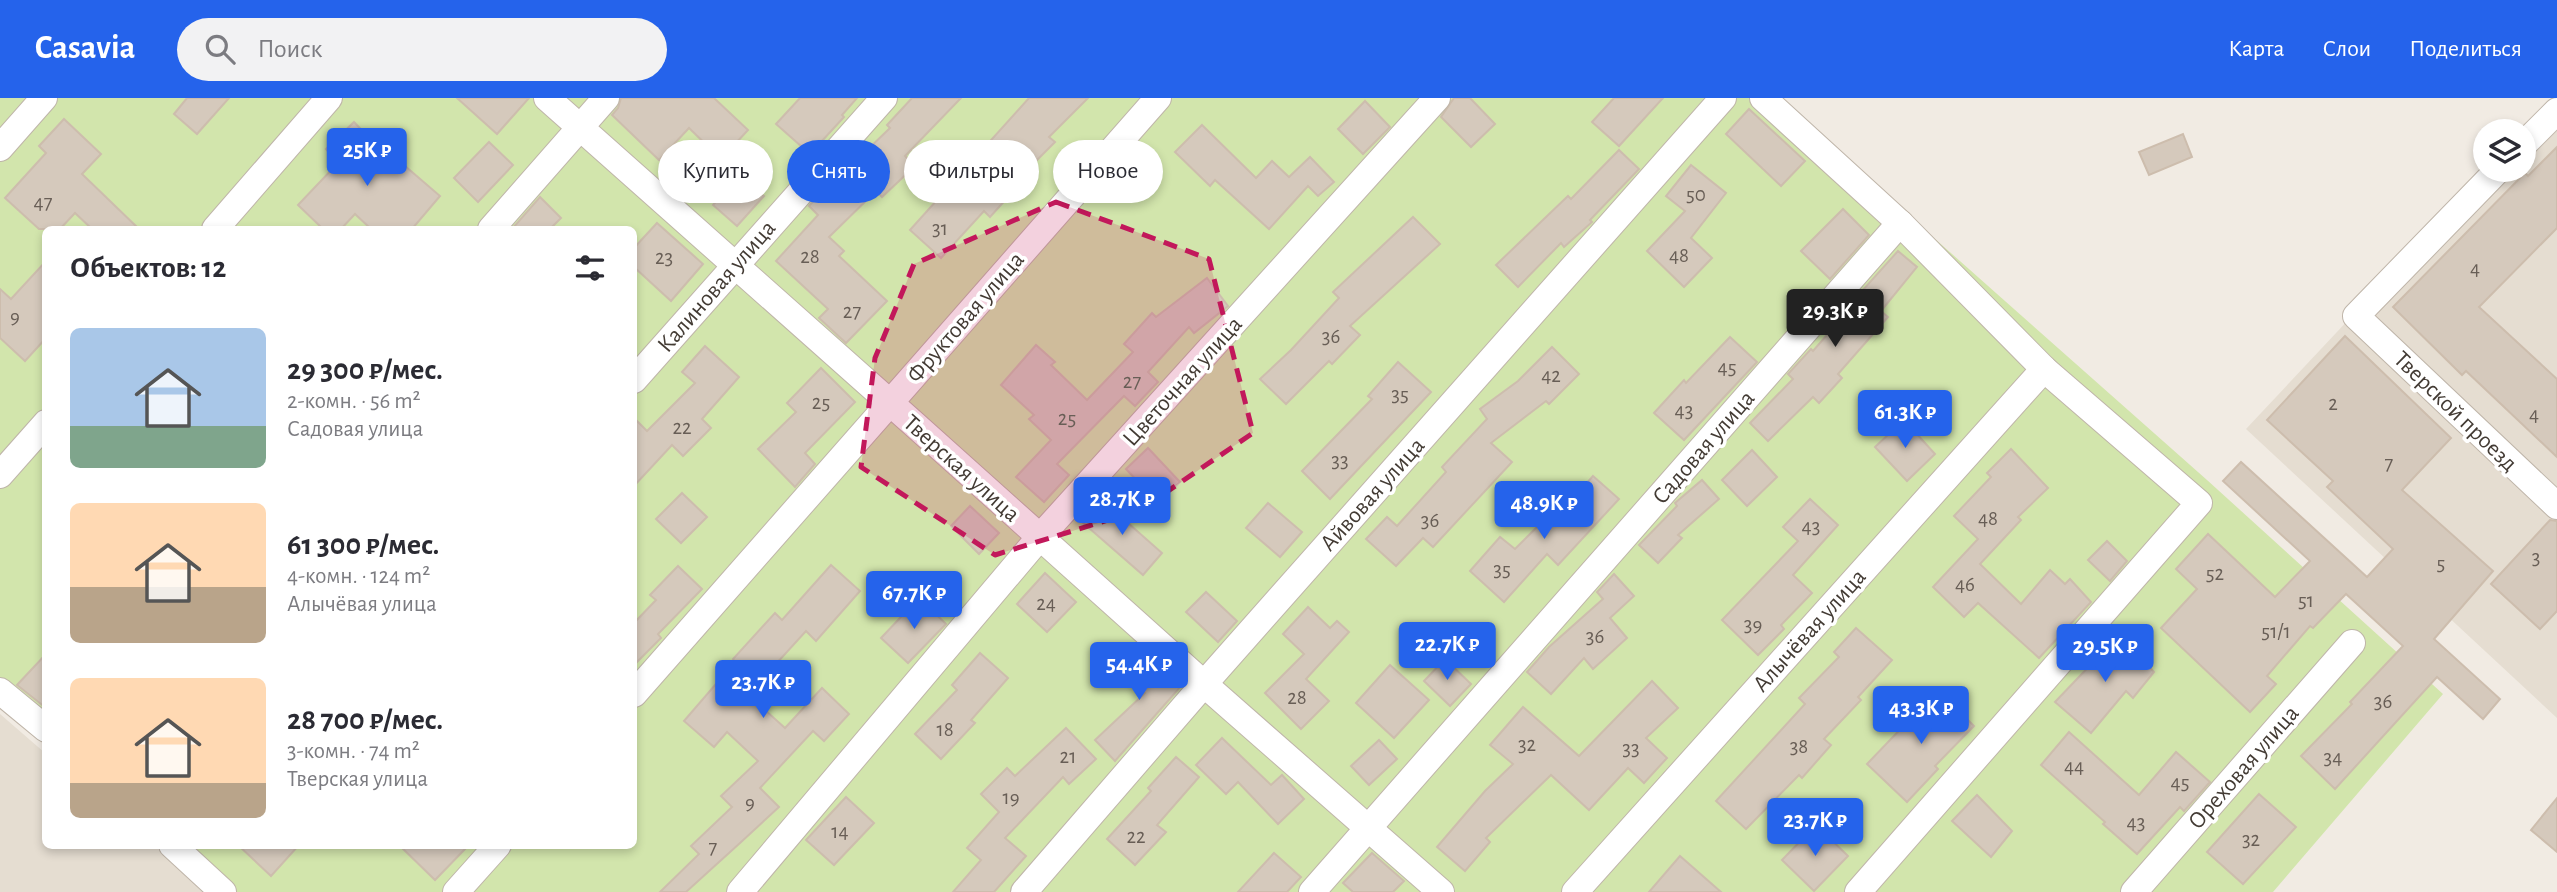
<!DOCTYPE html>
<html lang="ru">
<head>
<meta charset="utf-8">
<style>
  :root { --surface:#fff; --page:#f2f2f3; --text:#2b2b33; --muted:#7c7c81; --accent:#2563eb }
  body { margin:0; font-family:"Alegreya Sans",sans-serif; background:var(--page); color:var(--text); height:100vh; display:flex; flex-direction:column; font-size:26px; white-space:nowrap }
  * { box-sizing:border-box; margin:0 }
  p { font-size:23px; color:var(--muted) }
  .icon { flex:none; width:38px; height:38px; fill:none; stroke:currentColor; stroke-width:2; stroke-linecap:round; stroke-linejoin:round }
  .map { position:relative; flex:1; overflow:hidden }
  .sheet { position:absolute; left:42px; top:128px; width:595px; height:623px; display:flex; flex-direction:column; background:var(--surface); border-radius:10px; box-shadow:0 4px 10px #0003 }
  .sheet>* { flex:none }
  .guide { position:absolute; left:658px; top:42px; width:665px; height:63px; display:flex; gap:14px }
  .controls { position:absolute; left:2473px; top:21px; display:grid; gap:14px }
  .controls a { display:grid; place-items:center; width:63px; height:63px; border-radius:50%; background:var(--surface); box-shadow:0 4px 10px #0003; font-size:35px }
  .price { position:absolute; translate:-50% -60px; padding:0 16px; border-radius:7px; background:var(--accent); color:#fff; font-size:23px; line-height:46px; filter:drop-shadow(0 2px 4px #0008) }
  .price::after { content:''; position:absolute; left:50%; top:42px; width:21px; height:16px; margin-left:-10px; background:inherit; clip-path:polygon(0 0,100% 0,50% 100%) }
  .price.active { background:#222; color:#fff }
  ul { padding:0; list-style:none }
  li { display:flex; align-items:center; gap:21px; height:175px; padding:0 28px }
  li span { display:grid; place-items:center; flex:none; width:196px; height:140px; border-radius:10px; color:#555 }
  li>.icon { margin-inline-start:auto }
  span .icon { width:84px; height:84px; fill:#fffc; stroke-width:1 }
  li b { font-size:30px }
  h2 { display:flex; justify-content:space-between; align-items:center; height:84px; padding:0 28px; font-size:30px }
  .chip { padding:0 24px; border-radius:32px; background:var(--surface); box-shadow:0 4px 10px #0003; font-size:24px; line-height:63px }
  .chip.active { background:var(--accent); color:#fff }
  header { display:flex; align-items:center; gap:42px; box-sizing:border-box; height:98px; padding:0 35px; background:var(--accent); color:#fff }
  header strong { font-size:33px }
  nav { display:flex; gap:38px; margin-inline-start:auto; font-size:24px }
  .search { width:490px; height:63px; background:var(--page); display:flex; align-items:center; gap:18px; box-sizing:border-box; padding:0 24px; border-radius:38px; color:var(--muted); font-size:26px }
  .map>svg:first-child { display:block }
</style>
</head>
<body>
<header>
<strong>Casavia</strong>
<div class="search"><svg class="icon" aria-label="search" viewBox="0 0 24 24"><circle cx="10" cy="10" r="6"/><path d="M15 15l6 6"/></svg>Поиск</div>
<nav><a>Карта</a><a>Слои</a><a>Поделиться</a></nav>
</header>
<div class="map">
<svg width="2557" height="794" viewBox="0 0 2557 794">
  <rect width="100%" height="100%" fill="#f1ebe3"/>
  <g fill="#e5ddd1">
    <polygon points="2557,0 2557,620 2246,331 2489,72 2524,72 2524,35"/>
    <polygon points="0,616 45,655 46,747 153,747 208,794 0,794"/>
  </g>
  <polygon fill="#d2e5ac" points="0,0 1776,0 2207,382 2443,596 2273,794 217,794 163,747 634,747 634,131 46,131 45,647 0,608"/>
  <g fill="#d5c9bc" stroke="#cdbdad" stroke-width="2">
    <polygon points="187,0 229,0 197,36 174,16"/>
    <polygon points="457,0 529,0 497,36"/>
    <polygon points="621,0 714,0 748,32 721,61 689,30 659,62 612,17 618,10"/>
    <polygon points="800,0 857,0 842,17 844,19 810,56 776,26"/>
    <polygon points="912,0 961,0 905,58 915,68 882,99 876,93 829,139 844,153 839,158 887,203 846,245 819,220 828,211 776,163 818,117 809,108 832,82 834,84 890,30 887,27"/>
    <polygon points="1029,0 1088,0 1049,39 1055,44 1014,85 1018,88 990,119 984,113 941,160 910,132"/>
    <polygon points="1454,0 1470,0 1495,26 1471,49 1441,19"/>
    <polygon points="1614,0 1663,0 1619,48 1592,24"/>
    <polygon points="1365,3 1390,29 1363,56 1338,31"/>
    <polygon points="1749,11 1805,63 1781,88 1726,36"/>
    <polygon points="64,21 101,56 82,76 139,131 92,131 75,115 60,131 39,131 5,100 46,55 39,48"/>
    <polygon points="354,24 401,73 405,68 440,98 412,131 371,131 355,116 341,131 323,131 298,107 338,65 326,51"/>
    <polygon points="1202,27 1256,80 1272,63 1289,79 1310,59 1334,84 1318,98 1308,88 1269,131 1215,82 1210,88 1175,54"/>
    <polygon points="2183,36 2192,59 2149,77 2139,54"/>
    <polygon points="489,44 513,67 478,104 454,80"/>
    <polygon points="2557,49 2557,130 2479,209 2557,281 2557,359 2466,273 2462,277 2393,209 2525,75 2528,78"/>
    <polygon points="1619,52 1639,71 1590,122 1592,124 1564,149 1561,145 1518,189 1496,167 1568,98 1571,101"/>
    <polygon points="1691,67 1726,95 1691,140 1712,160 1684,189 1647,153 1685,113 1666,98"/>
    <polygon points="739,77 764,98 737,128 713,107"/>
    <polygon points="540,99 561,120 550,131 512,131"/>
    <polygon points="1843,111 1869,137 1830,181 1801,153"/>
    <polygon points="1413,119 1440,146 1350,228 1360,237 1332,266 1329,263 1286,306 1260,281 1291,252 1339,200 1333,194"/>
    <polygon points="657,125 703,166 671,203 634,169 634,150"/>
    <polygon points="1898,153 1917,169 1881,213 1888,219 1838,276 1842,280 1819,305 1813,299 1768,343 1750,325 1793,281 1788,276 1811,251 1813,253 1855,205 1853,203"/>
    <polygon points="46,163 46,240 25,263 0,240 0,191 11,201"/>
    <polygon points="1207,180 1228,208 1194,235 1189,229 1148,274 1158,284 1135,308 1124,298 1057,366 1069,377 1044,404 1016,379 1051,342 1029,321 1034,317 1001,287 1036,247 1055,264 1051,267 1087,302 1133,254 1124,246 1152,215 1156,219"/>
    <polygon points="2345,238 2451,340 2402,392 2493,473 2434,541 2500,601 2483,621 2437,579 2335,691 2301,658 2352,606 2350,604 2403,548 2346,496 2313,530 2310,528 2267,578 2276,586 2250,614 2161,530 2197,491 2176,471 2208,436 2275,499 2310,463 2223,383 2241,364 2367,479 2393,451 2327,389 2333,383 2267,322"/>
    <polygon points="1730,239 1757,264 1684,342 1654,315 1684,282 1686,285"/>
    <polygon points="705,248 739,279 702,321 711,330 683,358 672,347 634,388 634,320 647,333 695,285 682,274"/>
    <polygon points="1552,249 1579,276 1549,306 1546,303 1491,345 1512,364 1433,449 1423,440 1396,468 1366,441 1387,419 1397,428 1446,374 1442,369 1487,321 1480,311 1518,283"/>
    <polygon points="1398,264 1431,294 1330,401 1302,373 1372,301 1368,298"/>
    <polygon points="821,270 855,304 805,355 815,366 795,389 758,351 796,314 787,305"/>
    <polygon points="1904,322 1935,356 1907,383 1875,349"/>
    <polygon points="1148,350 1180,384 1158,405 1126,371"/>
    <polygon points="2011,351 2048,390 2018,419 2021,422 1980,466 2021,506 2050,472 2065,486 2070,481 2091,504 2039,560 1978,505 1964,519 1933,489 1978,441 1954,418 1991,379 1987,375"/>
    <polygon points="1752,352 1777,379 1747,408 1722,382"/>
    <polygon points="1593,378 1619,401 1558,467 1547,456 1504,504 1470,473 1500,439 1515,451 1557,409 1562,413"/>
    <polygon points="1702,382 1719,401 1678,437 1682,440 1658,465 1639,447 1677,408 1675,405"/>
    <polygon points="682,395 707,419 681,445 656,421"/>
    <polygon points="1810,401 1838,427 1793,477 1812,495 1781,527 1784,531 1758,557 1722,522 1798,443 1783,429"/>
    <polygon points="1102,402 1162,455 1143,477 1082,424"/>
    <polygon points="1268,405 1302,434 1280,459 1246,430"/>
    <polygon points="970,408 999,435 979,456 951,428"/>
    <polygon points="2550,422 2557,423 2557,513 2540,531 2491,486"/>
    <polygon points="2107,443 2127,463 2110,483 2088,462"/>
    <polygon points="831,467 860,493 816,543 806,533 754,590 760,596 754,602 785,630 822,590 849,616 824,643 813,633 760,690 779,709 740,745 686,794 660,794 699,756 691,748 732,709 721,698 758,663 727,634 714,649 684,623 735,564 733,561 775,515 782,522"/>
    <polygon points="678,468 702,491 658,536 661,540 634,567 634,525 656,502 650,497"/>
    <polygon points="1045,475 1076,504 1047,534 1017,506"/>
    <polygon points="1614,476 1634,498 1610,520 1627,540 1593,571 1584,560 1551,596 1527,574 1549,549 1603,501 1597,494"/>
    <polygon points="1206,494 1237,523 1218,544 1186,514"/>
    <polygon points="919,500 946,526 908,565 881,540"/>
    <polygon points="1308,509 1330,530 1337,523 1349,534 1306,581 1329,603 1301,631 1265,595 1304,556 1283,536"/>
    <polygon points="1856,530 1892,562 1858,599 1861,602 1824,641 1831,647 1802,680 1799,677 1746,731 1716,703 1805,606 1799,600 1839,559 1834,554"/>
    <polygon points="2120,536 2154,574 2133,600 2126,593 2091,635 2055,604"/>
    <polygon points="1138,548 1182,587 1115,663 1095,642 1145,595 1117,569"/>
    <polygon points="980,555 1008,580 971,622 975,625 941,661 915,636 957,592 952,587"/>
    <polygon points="46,556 46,610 17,587"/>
    <polygon points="1445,561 1471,586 1450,608 1424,583"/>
    <polygon points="1390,567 1429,602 1394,640 1356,605"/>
    <polygon points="1652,583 1678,610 1646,640 1667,660 1644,685 1628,670 1589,712 1551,677 1486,740 1490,744 1465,773 1437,749 1485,693 1513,666 1490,647 1523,609 1579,658"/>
    <polygon points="1938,592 1974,628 1935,668 1938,671 1907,704 1867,666"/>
    <polygon points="1066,630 1096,661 1069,686 1063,679 1005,740 1026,758 994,794 953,794 981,762 967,750 999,714 981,696 1007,670 1015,678"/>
    <polygon points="2069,634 2139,697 2176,654 2210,684 2184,713 2180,709 2137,756 2103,726 2105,724 2041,667"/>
    <polygon points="1222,640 1271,687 1282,677 1304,701 1278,726 1238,684 1226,696 1196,667"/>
    <polygon points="1379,642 1397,661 1369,687 1351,668"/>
    <polygon points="1176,659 1199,679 1157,727 1166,734 1135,767 1107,741 1151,693 1148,690"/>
    <polygon points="2259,696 2296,729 2243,786 2207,754"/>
    <polygon points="1977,697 2012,733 1991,759 1952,723"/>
    <polygon points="846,699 874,725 834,767 806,742"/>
    <polygon points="2557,700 2557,754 2531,732"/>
    <polygon points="1816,727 1848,758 1814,793 1782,762"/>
    <polygon points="238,747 299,747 271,778"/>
    <polygon points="399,747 469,747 435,782"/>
    <polygon points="1274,755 1301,779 1287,794 1238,794"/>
    <polygon points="1372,755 1404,783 1393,794 1353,794 1343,785"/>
    <polygon points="1680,758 1721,794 1649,794"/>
  </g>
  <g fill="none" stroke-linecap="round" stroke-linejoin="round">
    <g stroke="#bfb5a9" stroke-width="28">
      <g id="street">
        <polyline points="547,0 914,326 1204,586 1441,794"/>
        <polyline points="1763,0 1900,125 2044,271 2199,405 1858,794"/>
        <polyline points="2524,46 2557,13"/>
        <polyline points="0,50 44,0"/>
        <polyline points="2498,72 2356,218 2557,408"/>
        <polyline points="215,131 329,0"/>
        <polyline points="491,131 606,0"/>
        <polyline points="634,282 884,0"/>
        <polyline points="0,377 46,325"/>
        <polyline points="0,593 46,631"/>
        <polyline points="634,596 1158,0"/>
        <polyline points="172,747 223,794"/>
        <polyline points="456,794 498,747"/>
        <polyline points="740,794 1039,440 1437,0"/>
        <polyline points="1024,794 1204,586 1723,0"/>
        <polyline points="1312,794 1900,125"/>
        <polyline points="1575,794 2044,271"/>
        <polyline points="2134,794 2352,545"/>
      </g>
    </g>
    <use href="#street" stroke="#fff" stroke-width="26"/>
  </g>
  <path fill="#c2185b" fill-opacity="0.2" stroke="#c2185b" stroke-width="5" stroke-dasharray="14 9" stroke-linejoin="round" d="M1056,104L1209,161L1253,335L1140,412L995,457L861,369L875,260L914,166Z"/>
  <g text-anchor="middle" stroke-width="7" stroke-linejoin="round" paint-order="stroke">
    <g font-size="21" fill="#685e56">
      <text x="1696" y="103">50</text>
      <text x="43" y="111">47</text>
      <text x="940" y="137">31</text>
      <text x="1679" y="164">48</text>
      <text x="810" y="165">28</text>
      <text x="664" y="166">23</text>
      <text x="2475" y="177">4</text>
      <text x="852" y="220">27</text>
      <text x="15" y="225">9</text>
      <text x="1331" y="245">36</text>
      <text x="1727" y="276">45</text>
      <text x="1551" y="284">42</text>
      <text x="1132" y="290">27</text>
      <text x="1400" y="303">35</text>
      <text x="821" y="311">25</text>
      <text x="2333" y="312">2</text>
      <text x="1684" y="319">43</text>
      <text x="2534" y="323">4</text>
      <text x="1067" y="327">25</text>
      <text x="682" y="336">22</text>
      <text x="1340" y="369">33</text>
      <text x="2389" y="372">7</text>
      <text x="1988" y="427">48</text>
      <text x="1430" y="429">36</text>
      <text x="1811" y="435">43</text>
      <text x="2536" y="466">3</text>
      <text x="2441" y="472">5</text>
      <text x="1502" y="478">35</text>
      <text x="2215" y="482">52</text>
      <text x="1965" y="493">46</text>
      <text x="2306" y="509">51</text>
      <text x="1046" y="512">24</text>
      <text x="1753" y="533">39</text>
      <text x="2276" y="540">51/1</text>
      <text x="1595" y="545">36</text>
      <text x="1297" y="606">28</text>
      <text x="2383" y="610">36</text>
      <text x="945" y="638">18</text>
      <text x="1527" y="653">32</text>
      <text x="1799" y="655">38</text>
      <text x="1631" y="657">33</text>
      <text x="1068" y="665">21</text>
      <text x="2333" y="666">34</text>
      <text x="2074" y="675">44</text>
      <text x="2180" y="691">45</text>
      <text x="1011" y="706">19</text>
      <text x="750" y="711">9</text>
      <text x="2136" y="731">43</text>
      <text x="840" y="740">14</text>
      <text x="1136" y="745">22</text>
      <text x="2251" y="748">32</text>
      <text x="713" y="756">7</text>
    </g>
    <g font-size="24" fill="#433b34" stroke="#fff">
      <text transform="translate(716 188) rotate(-49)" y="8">Калиновая улица</text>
      <text transform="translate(965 219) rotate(-49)" y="8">Фруктовая улица</text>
      <text transform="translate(1182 283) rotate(-48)" y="8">Цветочная улица</text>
      <text transform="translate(2456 313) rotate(44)" y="8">Тверской проезд</text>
      <text transform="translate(1703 349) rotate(-49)" y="8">Садовая улица</text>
      <text transform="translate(962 370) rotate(42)" y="8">Тверская улица</text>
      <text transform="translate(1372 396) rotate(-48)" y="8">Айвовая улица</text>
      <text transform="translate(1809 532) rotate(-48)" y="8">Алычёвая улица</text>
      <text transform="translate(2243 669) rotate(-49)" y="8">Ореховая улица</text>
    </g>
  </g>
</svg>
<div class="controls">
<a><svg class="icon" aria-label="layers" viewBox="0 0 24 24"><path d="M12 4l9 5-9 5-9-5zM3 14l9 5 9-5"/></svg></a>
</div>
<b class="price" style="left:367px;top:90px">25K ₽</b>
<b class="price active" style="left:1835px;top:251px">29.3K ₽</b>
<b class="price" style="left:1905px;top:352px">61.3K ₽</b>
<b class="price" style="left:1122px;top:439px">28.7K ₽</b>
<b class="price" style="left:1544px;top:443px">48.9K ₽</b>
<b class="price" style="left:914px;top:533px">67.7K ₽</b>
<b class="price" style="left:1447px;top:584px">22.7K ₽</b>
<b class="price" style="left:2105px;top:586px">29.5K ₽</b>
<b class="price" style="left:1139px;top:604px">54.4K ₽</b>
<b class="price" style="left:763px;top:622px">23.7K ₽</b>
<b class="price" style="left:1921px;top:648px">43.3K ₽</b>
<b class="price" style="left:1815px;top:760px">23.7K ₽</b>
<div class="guide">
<a class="chip">Купить</a>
<a class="chip active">Снять</a>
<a class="chip">Фильтры</a>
<a class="chip">Новое</a>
</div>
<section class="sheet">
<h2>Объектов: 12<svg class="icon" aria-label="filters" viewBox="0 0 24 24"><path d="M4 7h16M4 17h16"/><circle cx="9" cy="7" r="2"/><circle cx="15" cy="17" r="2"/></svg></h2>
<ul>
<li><span style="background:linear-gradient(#a9c7e8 70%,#7fa58c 0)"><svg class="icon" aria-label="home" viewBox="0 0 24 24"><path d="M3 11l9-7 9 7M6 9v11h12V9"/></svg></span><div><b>29 300 ₽/мес.</b><p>2-комн. · 56 m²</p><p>Садовая улица</p></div></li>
<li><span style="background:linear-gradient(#ffd9b3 60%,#b9a48a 0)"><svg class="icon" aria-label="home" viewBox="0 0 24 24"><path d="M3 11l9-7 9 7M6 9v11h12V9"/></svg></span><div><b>61 300 ₽/мес.</b><p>4-комн. · 124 m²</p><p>Алычёвая улица</p></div></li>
<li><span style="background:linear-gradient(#ffd9b3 75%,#b9a48a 0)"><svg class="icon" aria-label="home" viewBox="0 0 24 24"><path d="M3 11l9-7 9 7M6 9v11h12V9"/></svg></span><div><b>28 700 ₽/мес.</b><p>3-комн. · 74 m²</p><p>Тверская улица</p></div></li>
</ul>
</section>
</div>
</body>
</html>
